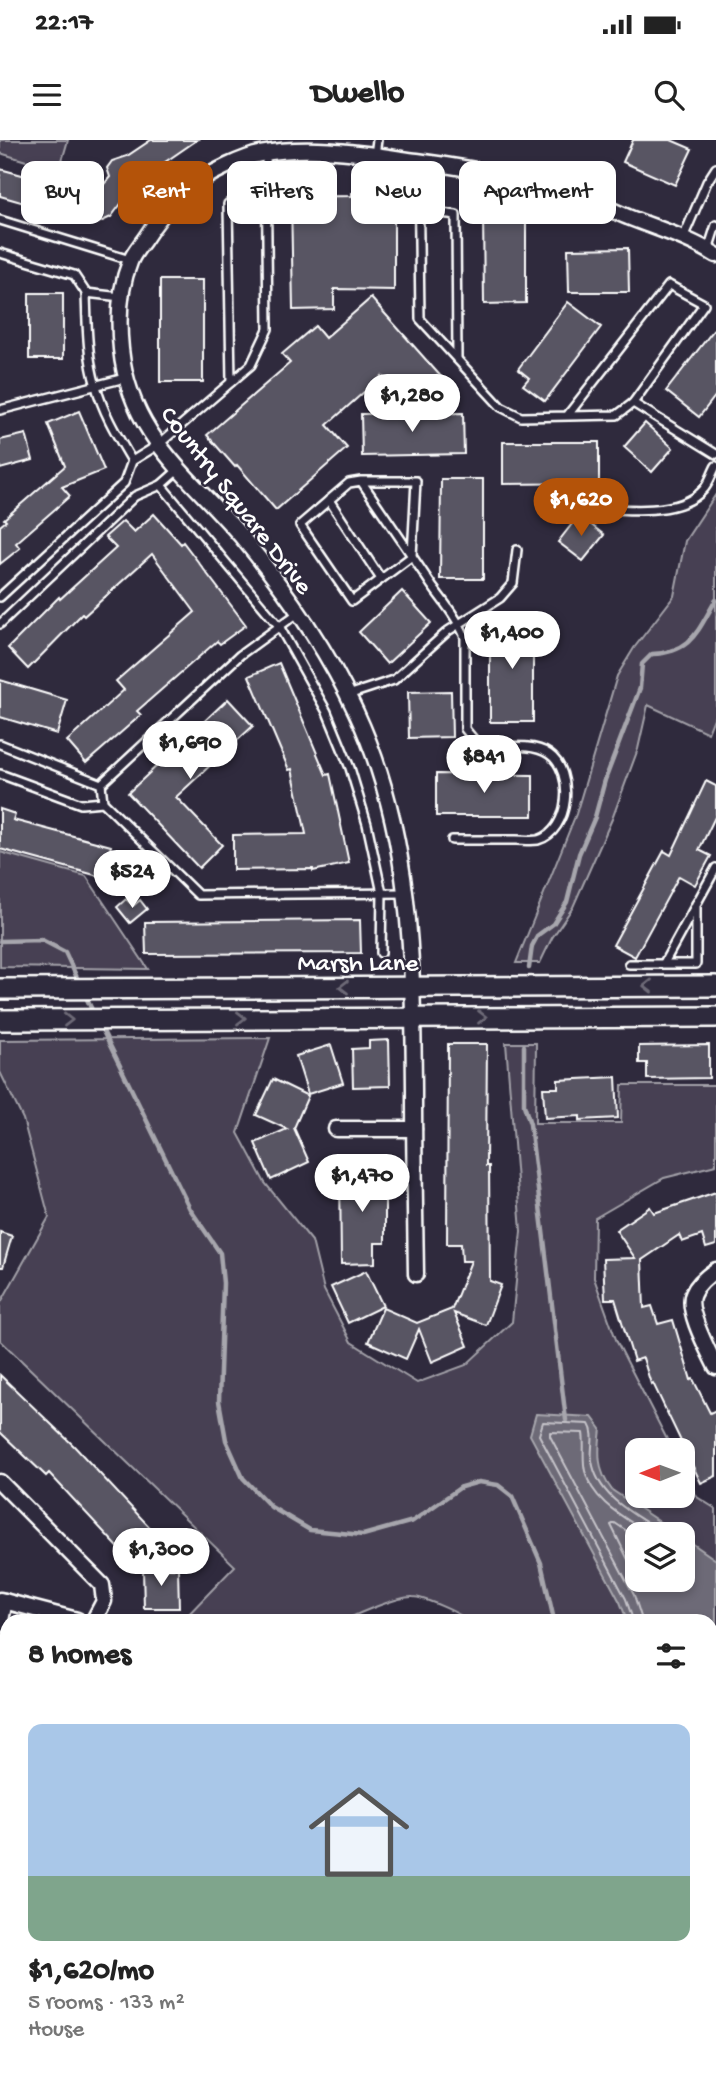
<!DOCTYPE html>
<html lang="en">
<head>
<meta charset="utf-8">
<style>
  :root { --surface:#fff; --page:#f2f2f2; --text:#222; --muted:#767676; --accent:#b45309 }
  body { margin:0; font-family:"Gochi Hand",sans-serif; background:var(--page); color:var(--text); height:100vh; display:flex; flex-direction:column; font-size:26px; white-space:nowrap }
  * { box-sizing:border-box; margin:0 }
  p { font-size:23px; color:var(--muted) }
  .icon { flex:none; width:38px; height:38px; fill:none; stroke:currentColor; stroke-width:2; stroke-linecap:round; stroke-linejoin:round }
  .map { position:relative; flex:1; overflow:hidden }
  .side { position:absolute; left:0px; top:1474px; width:718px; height:471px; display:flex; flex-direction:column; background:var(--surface); border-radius:21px 21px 0 0; box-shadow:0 4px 10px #0003 }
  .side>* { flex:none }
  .top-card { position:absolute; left:21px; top:21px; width:676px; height:63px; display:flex; gap:14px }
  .needle { width:46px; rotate:269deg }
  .controls { position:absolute; left:625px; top:1298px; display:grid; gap:14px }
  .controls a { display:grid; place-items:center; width:70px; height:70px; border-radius:14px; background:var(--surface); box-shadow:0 4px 10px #0003; font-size:35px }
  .price { position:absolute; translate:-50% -60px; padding:0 16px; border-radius:24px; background:#fff; color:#222; font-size:23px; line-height:46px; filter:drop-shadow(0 2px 4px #0008) }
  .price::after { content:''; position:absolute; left:50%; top:42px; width:21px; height:16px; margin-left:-10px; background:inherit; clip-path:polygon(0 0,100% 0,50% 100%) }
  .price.on { background:var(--accent); color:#fff }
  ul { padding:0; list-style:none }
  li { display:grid; align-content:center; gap:14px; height:371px; padding:0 28px }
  li span { display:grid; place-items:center; height:217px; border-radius:14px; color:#555 }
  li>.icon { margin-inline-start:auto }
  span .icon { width:126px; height:126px; fill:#fffc; stroke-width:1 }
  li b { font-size:30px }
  h2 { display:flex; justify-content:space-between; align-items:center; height:84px; padding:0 28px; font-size:30px }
  .tag { padding:0 24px; border-radius:14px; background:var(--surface); box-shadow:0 4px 10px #0003; font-size:24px; line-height:63px }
  .tag.on { background:var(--accent); color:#fff }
  .status { display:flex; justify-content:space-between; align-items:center; height:49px; padding:0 35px; background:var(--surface); direction:ltr }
  .status svg { height:19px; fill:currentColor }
  header { display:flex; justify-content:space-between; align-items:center; height:91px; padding:0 28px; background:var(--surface); font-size:32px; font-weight:800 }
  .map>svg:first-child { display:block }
</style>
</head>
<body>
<div class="status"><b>22:17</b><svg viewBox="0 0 49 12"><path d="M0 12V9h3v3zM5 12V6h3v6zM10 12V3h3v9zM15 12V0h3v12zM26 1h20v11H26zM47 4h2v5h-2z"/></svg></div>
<header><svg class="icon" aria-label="menu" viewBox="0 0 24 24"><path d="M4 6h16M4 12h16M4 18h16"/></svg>Dwello<svg class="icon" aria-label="search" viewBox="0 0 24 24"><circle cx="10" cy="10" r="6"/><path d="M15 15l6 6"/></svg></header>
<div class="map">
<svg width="716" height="1943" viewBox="0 0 716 1943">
  <rect width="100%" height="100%" fill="#2f2a3d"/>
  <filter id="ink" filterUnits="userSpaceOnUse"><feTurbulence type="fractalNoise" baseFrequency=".0143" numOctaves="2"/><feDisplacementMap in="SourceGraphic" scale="14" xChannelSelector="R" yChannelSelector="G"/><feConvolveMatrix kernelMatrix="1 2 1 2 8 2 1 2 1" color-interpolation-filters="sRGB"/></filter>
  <g filter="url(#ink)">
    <g fill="#464152" stroke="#a2a0a8" stroke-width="2" fill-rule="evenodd">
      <polygon points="0,0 68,0 59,31 0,13"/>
      <polygon points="716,354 716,573 708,593 648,565 638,609 612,679 573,767 552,798 540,823 516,823 576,674 617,536 634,508 674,456 685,401"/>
      <polygon points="0,712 86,736 148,829 0,827"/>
      <path d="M270,898L238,993L265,1043L312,1101L324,1150L351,1202L417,1243L466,1225L512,1182L521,1091L506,903H536L535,983H621L622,945H716V1025L664,1038L595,1078L594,1138L617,1202L673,1311H637V1356H682L683,1329L697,1357L716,1369V1943H688L684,1937H710V1480H467C460,1473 423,1457 413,1457C400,1456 358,1473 346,1480H183L235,1426L0,1200V1164L49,1077L23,979L0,932V900ZM637,1395H682V1440H637Z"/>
    </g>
    <path fill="#6d6a77" stroke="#a7a6ad" stroke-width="2" d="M536,1274L592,1277L601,1289C598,1312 597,1331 612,1350L679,1395H637V1440H682L683,1397L716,1420V1621L713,1622L716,1632V1718L710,1702V1480H627L620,1462L530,1295Z"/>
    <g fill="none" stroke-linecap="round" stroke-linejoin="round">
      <g stroke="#c5c3c9" stroke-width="2">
        <polyline points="637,1398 615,1383 611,1385 637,1438"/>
        <path d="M633,1480L626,1459L539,1295L543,1282L589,1284C596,1295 590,1308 592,1321C598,1359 637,1375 666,1395"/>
        <path d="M642,1480L634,1455L550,1296V1292L583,1293C585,1306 582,1318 585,1331C593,1363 626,1378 651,1395"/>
      </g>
      <g stroke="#a7a6ad" stroke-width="4.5">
        <polyline points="0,801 42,800 65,812 79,842"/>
        <path d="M529,828L532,806L538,795L553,784L567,762L579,714L595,677L605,640L640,548L642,524L652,514C693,512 697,491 716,460"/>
        <polyline points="84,853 94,874"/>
        <polyline points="100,885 190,1069 220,1113 223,1143 219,1261 226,1300 243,1338 271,1367 310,1390 363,1395 413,1381 461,1347 479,1342 498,1345 512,1356 541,1423 554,1480"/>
        <polyline points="524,906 524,965 530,984 566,1280"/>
        <polyline points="710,1885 716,1896"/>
      </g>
    </g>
    <g fill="#595564" stroke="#fff" stroke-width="2">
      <polygon points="151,0 197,0 139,40 111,77 96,84 84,76 83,69 110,37 107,28 112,21 127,16"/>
      <polygon points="633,0 671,0 692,9 675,45 623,22"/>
      <polygon points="0,29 70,48 63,74 0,56"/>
      <polygon points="352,53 394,53 394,150 334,149 334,169 293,170 291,57 352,56"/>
      <polygon points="483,73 526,73 526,163 484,164"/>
      <polygon points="628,108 629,152 569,152 568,109"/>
      <rect x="160" y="140" width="43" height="102"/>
      <rect x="29" y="153" width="34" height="66"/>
      <polygon points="371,158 444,240 411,269 382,236 327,285 347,308 276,370 237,325 235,327 207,295 290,223 282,214 315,186 325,198"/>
      <polygon points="568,162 601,187 545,261 523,245 529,238 518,229"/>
      <polygon points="716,187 716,255 699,277 666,251"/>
      <polygon points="79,271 104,330 62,347 70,356 16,403 20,408 0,424 0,386 6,381 4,379 65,326 48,284"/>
      <polygon points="463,273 464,314 362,316 361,274"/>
      <polygon points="645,283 673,308 652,332 624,307"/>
      <polygon points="26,294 33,320 0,329 0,300"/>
      <polygon points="503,302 599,302 599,343 503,344"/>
      <polygon points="441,339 483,339 483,439 440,439"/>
      <polygon points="154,374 181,404 183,402 246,485 220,504 217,501 137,571 141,575 86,623 67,601 124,550 116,541 195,472 152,414 84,476 82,474 28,529 8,508 59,457 60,459 116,408 105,397 123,381 134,392"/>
      <polygon points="579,375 604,395 583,421 558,402"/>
      <polygon points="402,451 431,483 387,524 359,492"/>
      <rect x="490" y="481" width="43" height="101"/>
      <polygon points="279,523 326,635 330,634 349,723 313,731 313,729 233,730 233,695 306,694 292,629 289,630 249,536"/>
      <polygon points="0,540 67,560 57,594 0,577"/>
      <polygon points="451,551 452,597 409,598 408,552"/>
      <polygon points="228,559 253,586 176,657 222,705 199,728 128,653"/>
      <polygon points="436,634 533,635 533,676 436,676"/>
      <polygon points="706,641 716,646 716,675 699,710 711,716 695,745 679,736 635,817 613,805 664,711 671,715"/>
      <polygon points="0,669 15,674 13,680 111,706 102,737 0,709"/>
      <polygon points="126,759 133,766 140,760 147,769 130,783 117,767"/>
      <polygon points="360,780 361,813 146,814 145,782"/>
      <polygon points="389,900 390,946 353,947 352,909 369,908 369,901"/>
      <polygon points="448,904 487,904 486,1026 489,1026 490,1141 501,1145 486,1185 454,1173 468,1206 432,1222 419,1189 406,1219 368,1202 383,1168 417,1183 452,1169 471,1121 462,1121 461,1104 447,1104"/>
      <polygon points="331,905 343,943 308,954 296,916"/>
      <polygon points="709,905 709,938 647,939 647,923 639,923 639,906"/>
      <polygon points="616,937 618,978 580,980 580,976 545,978 543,948 558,948 558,940"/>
      <polygon points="273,939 308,956 294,988 309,1022 271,1040 255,1003 287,989 256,975"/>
      <polygon points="385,1029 385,1103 375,1103 375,1123 341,1124 340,1030"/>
      <polygon points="716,1052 716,1105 706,1108 702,1095 682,1102 679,1095 642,1120 644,1168 652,1166 658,1184 673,1180 691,1240 693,1239 710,1273 716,1270 716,1336 701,1343 653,1243 651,1244 643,1218 634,1221 615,1159 605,1159 603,1119 635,1118 616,1090 650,1067 654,1073"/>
      <polygon points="0,1092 12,1096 3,1127 0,1127"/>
      <polygon points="366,1131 383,1166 348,1183 331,1147"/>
      <polygon points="0,1235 74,1306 156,1394 129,1419 49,1333 46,1336 0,1292"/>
      <polygon points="178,1428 179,1468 144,1468 143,1429"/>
    </g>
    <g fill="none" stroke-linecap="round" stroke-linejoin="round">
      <g stroke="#fff" stroke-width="12">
        <g id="service">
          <polyline points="375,15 377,0"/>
          <polyline points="418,22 420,179 501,267 521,277 617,275 633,263 704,164 669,145 567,276"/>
          <polyline points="419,70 456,75 457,219"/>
          <polyline points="0,80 130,120"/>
          <polyline points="683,98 707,42 716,28"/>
          <polyline points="708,110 716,85"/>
          <polyline points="0,113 74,135 86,153 121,157"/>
          <path d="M86,153C87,183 87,217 96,246C103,273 118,297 132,321"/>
          <polyline points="231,242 228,64 253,47 266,46"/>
          <polyline points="633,263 716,314"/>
          <polyline points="0,270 125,238"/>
          <path d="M361,341L349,343L300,385L352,461L412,416L416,341H361C385,376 409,411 432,446C444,462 457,478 465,497V589L480,607C500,608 532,602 549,614C575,632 570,691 538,700C531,701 523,700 516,700C495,700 473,700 452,700"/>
          <polyline points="161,345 279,486 327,572 350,628 367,684 382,753 381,813"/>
          <polyline points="329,360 381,439"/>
          <path d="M593,367C624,370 680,376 703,350C709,344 712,333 716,326"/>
          <polyline points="0,457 124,343 132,321 158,305 251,225 268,189 266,13"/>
          <polyline points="0,484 135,356 161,345 179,329"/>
          <polyline points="348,555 394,540 448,491 500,458 513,443 517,410"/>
          <polyline points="0,604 101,644 103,662 198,755 406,753"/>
          <polyline points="0,634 81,664 103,662"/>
          <polyline points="101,644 240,515 298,473"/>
          <polyline points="664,823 716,728"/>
          <polyline points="629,824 696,824 696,764"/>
        </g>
      </g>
      <g stroke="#fff" stroke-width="19">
        <g id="minor">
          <polyline points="336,989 414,989"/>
          <path d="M716,1130C707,1136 697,1144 693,1154C685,1169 709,1212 716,1227"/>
          <path d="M416,1134C415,1072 414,1011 414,950C413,820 412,692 356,572C327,509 285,449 241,396C188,334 130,296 121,209C118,180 119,149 130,122C133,114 139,107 144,100C167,64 188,44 227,26C238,21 249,16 260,14C311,4 366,14 417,21C469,28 521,37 572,53C591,59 609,70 628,77C658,89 689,98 716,115"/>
          <polyline points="0,1342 102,1445 104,1461 94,1480"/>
          <polyline points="0,1460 77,1480"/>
          <polyline points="0,1485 5,1461"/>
          <polyline points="0,1652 7,1679"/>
          <polyline points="140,1937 143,1943"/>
          <polyline points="358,1937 361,1943"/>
          <polyline points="308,1943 318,1937"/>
          <polyline points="541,1943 551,1937"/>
        </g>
      </g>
      <g stroke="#fff" stroke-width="24">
        <g id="secondary">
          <polyline points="0,849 716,846"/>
          <polyline points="0,880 716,877"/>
        </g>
      </g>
      <use href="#service" stroke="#2f2a3d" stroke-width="7"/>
      <use href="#minor" stroke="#2f2a3d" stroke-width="14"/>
      <use href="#secondary" stroke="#2f2a3d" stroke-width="19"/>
    </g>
    <defs><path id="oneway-chevron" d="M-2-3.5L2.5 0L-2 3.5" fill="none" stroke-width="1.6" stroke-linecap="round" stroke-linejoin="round" transform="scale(1.75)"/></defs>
    <g stroke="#6d6a77">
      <use href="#oneway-chevron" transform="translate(648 846) rotate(180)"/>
      <use href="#oneway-chevron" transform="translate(344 847) rotate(180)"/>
      <use href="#oneway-chevron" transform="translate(482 877)"/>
      <use href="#oneway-chevron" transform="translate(241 878)"/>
      <use href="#oneway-chevron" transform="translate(68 880)"/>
    </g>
  </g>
  <g text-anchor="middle" stroke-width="5" stroke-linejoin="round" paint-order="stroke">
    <g font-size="26" fill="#fff" stroke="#2f2a3d">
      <text transform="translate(238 359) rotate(52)" y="9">Country Square Drive</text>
      <text x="358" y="830">Marsh Lane</text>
    </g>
  </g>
</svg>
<div class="controls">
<a><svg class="needle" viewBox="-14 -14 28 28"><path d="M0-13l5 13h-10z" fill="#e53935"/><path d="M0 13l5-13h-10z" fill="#767676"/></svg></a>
<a><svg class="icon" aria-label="layers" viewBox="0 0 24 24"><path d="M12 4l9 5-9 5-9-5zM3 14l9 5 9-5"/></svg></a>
</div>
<b class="price" style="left:412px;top:294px">$1,280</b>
<b class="price on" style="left:581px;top:398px">$1,620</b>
<b class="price" style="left:512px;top:531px">$1,400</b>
<b class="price" style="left:190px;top:641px">$1,690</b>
<b class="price" style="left:484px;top:655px">$841</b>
<b class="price" style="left:132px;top:770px">$524</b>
<b class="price" style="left:362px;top:1074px">$1,470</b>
<b class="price" style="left:161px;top:1448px">$1,300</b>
<div class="top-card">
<a class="tag">Buy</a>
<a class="tag on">Rent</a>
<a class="tag">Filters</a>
<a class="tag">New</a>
<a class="tag">Apartment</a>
</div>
<section class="side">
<h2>8 homes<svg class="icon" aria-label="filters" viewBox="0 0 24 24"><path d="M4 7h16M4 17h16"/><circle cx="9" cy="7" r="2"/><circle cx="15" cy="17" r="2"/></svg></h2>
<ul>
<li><span style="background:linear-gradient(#a9c7e8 70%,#7fa58c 0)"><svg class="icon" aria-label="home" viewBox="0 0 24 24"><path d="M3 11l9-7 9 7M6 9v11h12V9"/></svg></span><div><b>$1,620/mo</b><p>5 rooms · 133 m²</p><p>House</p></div></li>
</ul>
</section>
</div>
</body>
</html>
